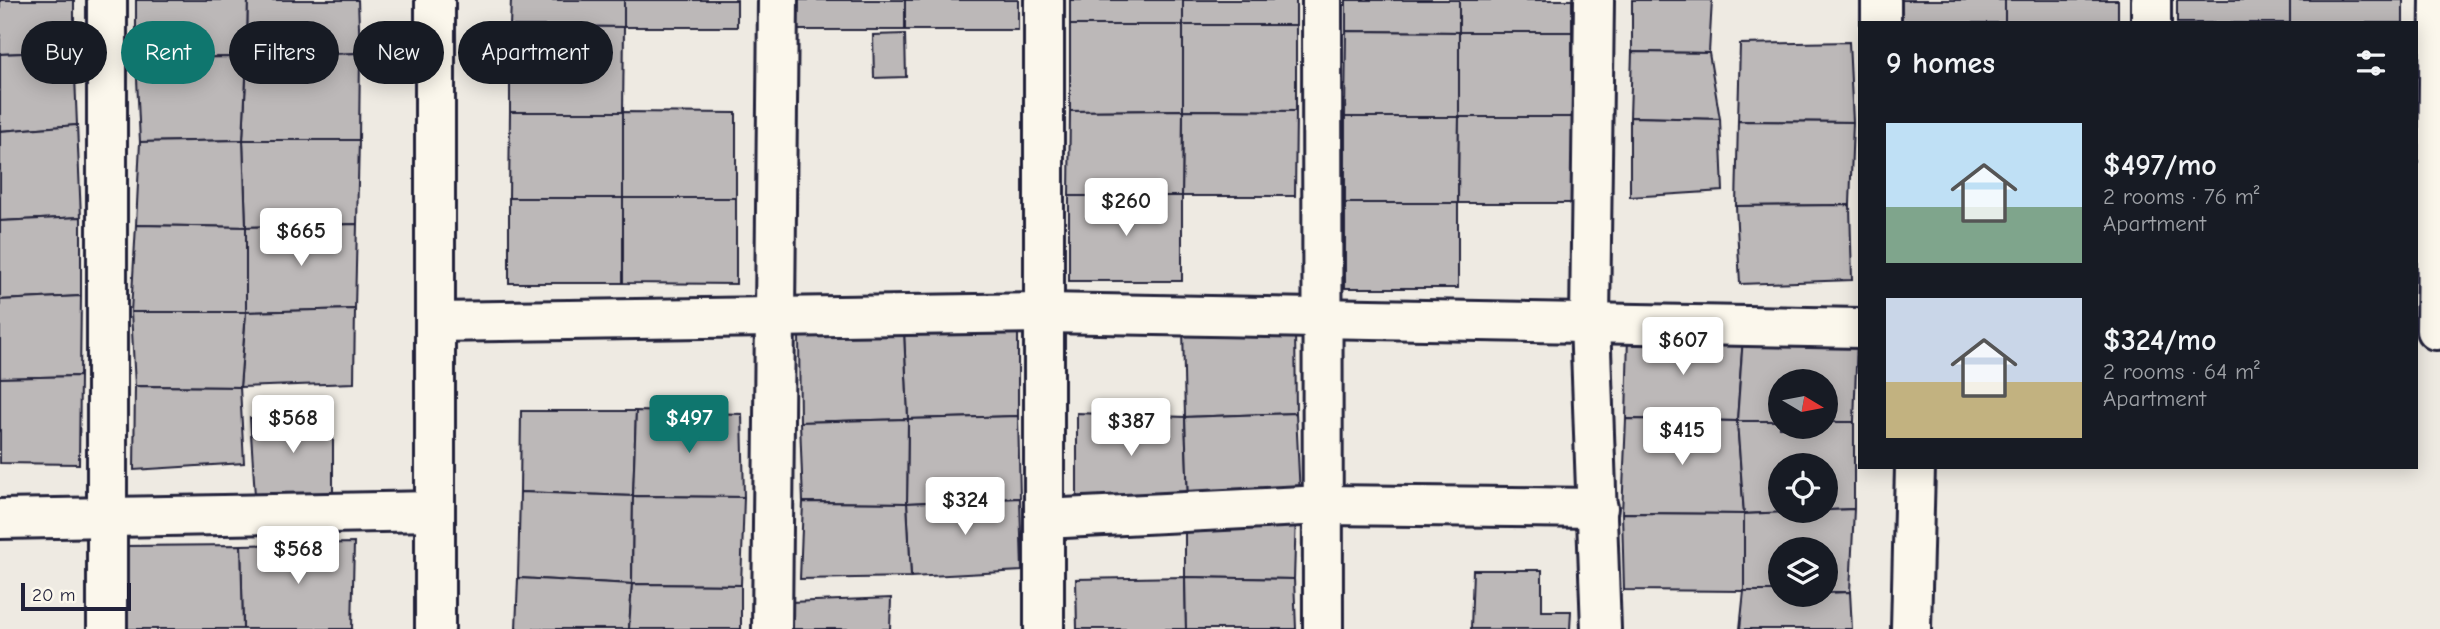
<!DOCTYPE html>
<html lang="en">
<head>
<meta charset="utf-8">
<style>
  :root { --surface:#171b24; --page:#242831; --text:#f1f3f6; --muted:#9ea1a6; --accent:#0f766e }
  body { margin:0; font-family:"Comic Neue",sans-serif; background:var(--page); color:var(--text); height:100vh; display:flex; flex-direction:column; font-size:26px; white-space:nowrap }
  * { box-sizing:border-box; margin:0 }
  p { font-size:23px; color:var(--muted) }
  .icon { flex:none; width:38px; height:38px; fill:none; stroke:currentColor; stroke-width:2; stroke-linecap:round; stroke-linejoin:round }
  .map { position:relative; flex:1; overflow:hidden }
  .details { position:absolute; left:1858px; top:21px; width:560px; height:448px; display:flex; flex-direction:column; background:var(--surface); border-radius:0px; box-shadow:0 4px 18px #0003 }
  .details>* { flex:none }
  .hud { position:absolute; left:21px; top:21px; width:665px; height:63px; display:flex; gap:14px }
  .needle { width:46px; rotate:100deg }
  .controls { position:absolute; left:1768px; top:369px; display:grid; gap:14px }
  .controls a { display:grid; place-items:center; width:70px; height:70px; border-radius:50%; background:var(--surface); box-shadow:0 4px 18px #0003; font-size:35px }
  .scale { position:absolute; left:21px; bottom:18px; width:110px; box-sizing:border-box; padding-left:7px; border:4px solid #22223b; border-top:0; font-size:19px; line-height:24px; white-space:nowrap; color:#22223b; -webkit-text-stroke:5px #fbf7ec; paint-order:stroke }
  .price { position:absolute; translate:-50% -60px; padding:0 16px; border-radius:7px; background:#fff; color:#222; font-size:23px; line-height:46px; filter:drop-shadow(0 2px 4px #0008) }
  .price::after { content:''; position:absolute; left:50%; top:42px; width:21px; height:16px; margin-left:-10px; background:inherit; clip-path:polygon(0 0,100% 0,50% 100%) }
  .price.active { background:var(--accent); color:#fff }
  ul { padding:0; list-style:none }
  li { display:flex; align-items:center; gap:21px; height:175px; padding:0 28px }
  li span { display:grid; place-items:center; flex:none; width:196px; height:140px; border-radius:0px; color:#555 }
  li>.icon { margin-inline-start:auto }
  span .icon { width:84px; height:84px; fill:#fffc; stroke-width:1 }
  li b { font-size:30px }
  h2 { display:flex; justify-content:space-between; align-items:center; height:84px; padding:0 28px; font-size:30px }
  .chip { padding:0 24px; border-radius:32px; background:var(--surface); box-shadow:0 4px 18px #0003; font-size:24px; line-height:63px }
  .chip.active { background:var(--accent); color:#fff }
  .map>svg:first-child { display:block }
</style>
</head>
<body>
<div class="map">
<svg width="2440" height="629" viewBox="0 0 2440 629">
  <rect width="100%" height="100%" fill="#eeeae2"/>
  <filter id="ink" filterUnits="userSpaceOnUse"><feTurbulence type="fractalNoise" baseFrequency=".0143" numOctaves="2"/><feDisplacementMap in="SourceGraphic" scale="14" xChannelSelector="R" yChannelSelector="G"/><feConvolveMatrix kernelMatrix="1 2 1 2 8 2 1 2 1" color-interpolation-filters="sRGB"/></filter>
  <g filter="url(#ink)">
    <g fill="#bcb8b8" stroke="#22223b" stroke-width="2">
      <polygon points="0,0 74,0 74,51 0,54"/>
      <polygon points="136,0 248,0 247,57 136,58"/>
      <polygon points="248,0 358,0 360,53 247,57"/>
      <polygon points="511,0 624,0 624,27 510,26"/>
      <rect x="624" y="0" width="113" height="27"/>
      <rect x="792" y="0" width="113" height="30"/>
      <rect x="905" y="0" width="113" height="30"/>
      <rect x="1070" y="0" width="113" height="25"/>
      <rect x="1183" y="0" width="113" height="25"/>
      <polygon points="1346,0 1459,0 1459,32 1346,31"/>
      <rect x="1459" y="0" width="113" height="32"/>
      <polygon points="1632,0 1712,0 1709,53 1632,52"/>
      <rect x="1892" y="0" width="113" height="23"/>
      <rect x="2005" y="0" width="113" height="23"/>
      <rect x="2177" y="0" width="113" height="23"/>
      <rect x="2290" y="0" width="113" height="23"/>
      <polygon points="1070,25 1183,25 1183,110 1070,111"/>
      <polygon points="1183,25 1296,25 1296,111 1183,110"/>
      <polygon points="510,26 624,27 623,112 510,112"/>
      <polygon points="1346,31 1459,32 1459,117 1345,117"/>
      <rect x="1459" y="32" width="113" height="85"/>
      <polygon points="905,34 906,77 874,78 873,35"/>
      <polygon points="1849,42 1853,122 1738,121 1740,44"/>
      <polygon points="74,51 77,125 0,131 0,54"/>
      <polygon points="1632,52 1709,53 1720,119 1630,117"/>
      <polygon points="360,53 359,140 243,140 247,57"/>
      <polygon points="247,57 243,140 140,142 136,58"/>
      <polygon points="1183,110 1296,111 1295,196 1182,196"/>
      <polygon points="1183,110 1182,196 1069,196 1070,111"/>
      <polygon points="510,112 623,112 623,198 509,198"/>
      <polygon points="623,112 736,113 736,198 623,198"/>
      <polygon points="1345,117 1459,117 1458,203 1345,203"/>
      <polygon points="1459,117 1572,117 1572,203 1458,203"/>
      <polygon points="1630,117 1720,119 1723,191 1630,197"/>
      <polygon points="1738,121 1853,122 1850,205 1736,206"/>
      <polygon points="77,125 81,217 0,221 0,131"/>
      <polygon points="243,140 359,140 357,224 246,227"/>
      <polygon points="243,140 246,227 136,225 140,142"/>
      <rect x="1069" y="196" width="113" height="85"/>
      <rect x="509" y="198" width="114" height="85"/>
      <polygon points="623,198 736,198 736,284 623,283"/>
      <rect x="1345" y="203" width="113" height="85"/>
      <polygon points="1850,205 1852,280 1740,284 1736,206"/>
      <polygon points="81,217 81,296 0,300 0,221"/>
      <polygon points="357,224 355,309 246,312 246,227"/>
      <polygon points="136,225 246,227 246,312 131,312"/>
      <polygon points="81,296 80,376 0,378 0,300"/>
      <polygon points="355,309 354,383 240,387 246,312"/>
      <polygon points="131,312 246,312 240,387 135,386"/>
      <polygon points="1295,327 1296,413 1185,417 1183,328"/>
      <polygon points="1018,329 1018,416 908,419 904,332"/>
      <polygon points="904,332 908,419 800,422 799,336"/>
      <polygon points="1628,334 1743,337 1737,421 1626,419"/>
      <polygon points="1743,337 1857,339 1854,422 1825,422 1825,382 1780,382 1780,421 1737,421"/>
      <polygon points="80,376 79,464 0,463 0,378"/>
      <polygon points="135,386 240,387 244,463 134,470"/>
      <polygon points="521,411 636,411 633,496 520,492"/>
      <polygon points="636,411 742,414 744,497 633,496"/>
      <polygon points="1077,413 1185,417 1188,500 1077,502"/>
      <polygon points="1296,413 1300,496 1188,500 1185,417"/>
      <polygon points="333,416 333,493 255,496 250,418"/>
      <polygon points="1018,416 1020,498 907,503 908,419"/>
      <polygon points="908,419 907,503 803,502 800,422"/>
      <polygon points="1626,419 1737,421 1744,514 1622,513"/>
      <polygon points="1737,421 1780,421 1780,427 1825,427 1825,422 1854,422 1854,509 1825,510 1825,466 1780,466 1780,511 1802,511 1744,514"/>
      <polygon points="520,492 633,496 632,584 518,578"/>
      <polygon points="633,496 744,497 741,585 632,584"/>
      <polygon points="1020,498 1022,571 911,577 907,503"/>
      <polygon points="803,502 907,503 911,577 800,579"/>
      <polygon points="1854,509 1850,592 1825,592 1825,550 1780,550 1780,591 1744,591 1744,514"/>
      <polygon points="1622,513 1744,514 1744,591 1624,590"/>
      <polygon points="1296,514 1294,579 1185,577 1185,518"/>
      <polygon points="354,543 352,629 243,629 241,545"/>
      <polygon points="241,545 243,629 128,629 123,546"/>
      <polygon points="1473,570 1542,570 1542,611 1571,611 1570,629 1471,629"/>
      <polygon points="1185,577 1186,629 1077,629 1076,579"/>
      <polygon points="1185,577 1294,579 1296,629 1186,629"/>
      <polygon points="518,578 632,584 629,629 516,629"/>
      <polygon points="632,584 741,585 741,629 629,629"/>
      <polygon points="1744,591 1780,591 1780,595 1850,592 1852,629 1740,629"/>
      <polygon points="891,598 890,629 792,629 790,602"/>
    </g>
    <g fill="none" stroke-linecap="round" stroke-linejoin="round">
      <g stroke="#22223b" stroke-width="44">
        <g id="minor">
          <polyline points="107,0 107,629"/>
          <polyline points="1322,0 1323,629"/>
          <polyline points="1594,0 1590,322 1601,629"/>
          <polyline points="1881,23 1881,0"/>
          <polyline points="2151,23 2151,0"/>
          <polyline points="435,322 1044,313 1860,328"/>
          <polyline points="2436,330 2440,0"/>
          <polyline points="0,519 435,511"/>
          <polyline points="1044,519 1323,505 1598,508"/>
          <polyline points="435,629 435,0"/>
          <polyline points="772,629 778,0"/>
          <polyline points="1044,629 1044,0"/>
          <polyline points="1911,629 1915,467"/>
        </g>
      </g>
      <use href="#minor" stroke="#fbf7ec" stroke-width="38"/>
    </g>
  </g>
</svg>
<div class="controls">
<a><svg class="needle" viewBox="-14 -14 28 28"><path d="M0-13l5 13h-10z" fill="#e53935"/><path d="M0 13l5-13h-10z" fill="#9ea1a6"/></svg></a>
<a><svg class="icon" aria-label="locate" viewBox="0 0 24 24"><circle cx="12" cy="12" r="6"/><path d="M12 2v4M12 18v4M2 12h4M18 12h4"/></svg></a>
<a><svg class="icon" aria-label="layers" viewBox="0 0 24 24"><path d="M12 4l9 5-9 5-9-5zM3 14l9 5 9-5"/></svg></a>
</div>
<div class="scale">20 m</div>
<b class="price" style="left:1126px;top:238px">$260</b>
<b class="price" style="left:301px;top:268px">$665</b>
<b class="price" style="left:1683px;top:377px">$607</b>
<b class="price" style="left:293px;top:455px">$568</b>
<b class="price active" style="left:689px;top:455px">$497</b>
<b class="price" style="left:1131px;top:458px">$387</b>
<b class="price" style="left:1682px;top:467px">$415</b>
<b class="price" style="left:965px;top:537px">$324</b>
<b class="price" style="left:298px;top:586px">$568</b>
<div class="hud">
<a class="chip">Buy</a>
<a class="chip active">Rent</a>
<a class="chip">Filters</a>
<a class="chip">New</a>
<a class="chip">Apartment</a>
</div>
<section class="details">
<h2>9 homes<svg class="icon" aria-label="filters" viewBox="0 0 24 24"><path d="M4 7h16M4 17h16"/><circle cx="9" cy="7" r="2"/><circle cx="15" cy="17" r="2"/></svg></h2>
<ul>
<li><span style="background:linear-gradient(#bfe0f5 60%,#7fa58c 0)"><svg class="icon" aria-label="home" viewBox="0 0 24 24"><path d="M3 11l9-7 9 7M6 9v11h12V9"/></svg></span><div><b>$497/mo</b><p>2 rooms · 76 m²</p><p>Apartment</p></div></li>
<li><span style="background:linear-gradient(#c9d6e8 60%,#c2b280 0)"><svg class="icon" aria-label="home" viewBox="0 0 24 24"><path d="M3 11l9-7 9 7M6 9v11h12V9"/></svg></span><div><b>$324/mo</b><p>2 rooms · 64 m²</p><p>Apartment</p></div></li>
</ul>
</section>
</div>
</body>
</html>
